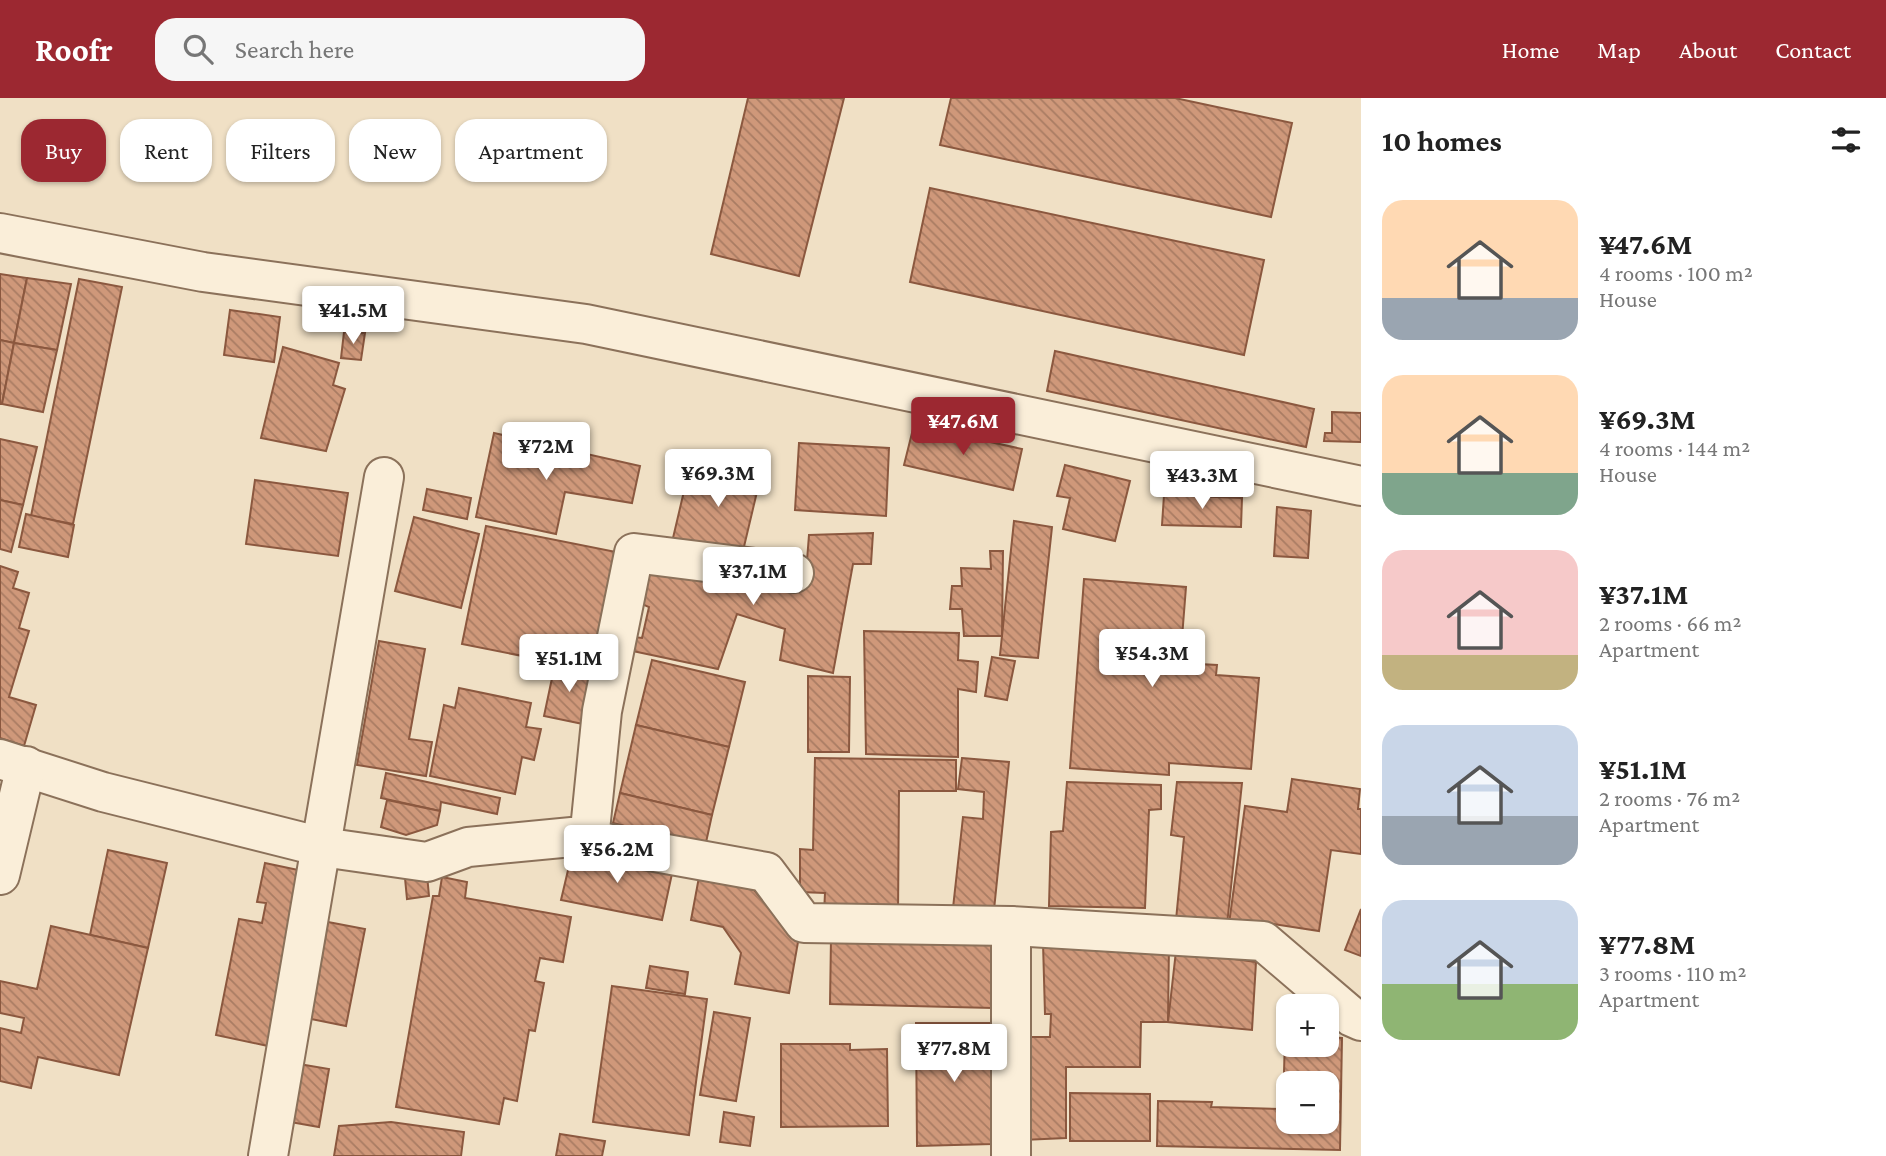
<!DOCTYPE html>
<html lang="en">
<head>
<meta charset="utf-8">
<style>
  :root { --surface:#fff; --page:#f6f6f6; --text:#222; --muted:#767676; --accent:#9c2831 }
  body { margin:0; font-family:"Crimson Pro",serif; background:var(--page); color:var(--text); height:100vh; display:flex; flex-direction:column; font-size:26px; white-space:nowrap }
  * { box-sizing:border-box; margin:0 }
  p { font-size:23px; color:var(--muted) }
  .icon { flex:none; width:38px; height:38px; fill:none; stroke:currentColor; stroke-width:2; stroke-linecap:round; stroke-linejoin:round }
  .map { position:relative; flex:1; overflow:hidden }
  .details { display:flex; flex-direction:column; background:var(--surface); width:525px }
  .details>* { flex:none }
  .hud { position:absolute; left:21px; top:21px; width:665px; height:63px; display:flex; gap:14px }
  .fabs { position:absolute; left:1276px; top:896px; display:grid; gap:14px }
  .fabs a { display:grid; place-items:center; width:63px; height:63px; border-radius:14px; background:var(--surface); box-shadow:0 2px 5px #0004; font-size:35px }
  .price { position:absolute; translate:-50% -60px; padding:0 16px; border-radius:7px; background:#fff; color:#222; font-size:23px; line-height:46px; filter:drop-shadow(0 2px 4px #0008) }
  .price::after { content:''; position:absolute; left:50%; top:42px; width:21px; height:16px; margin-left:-10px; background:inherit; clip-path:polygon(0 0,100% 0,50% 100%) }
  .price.current { background:var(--accent); color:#fff }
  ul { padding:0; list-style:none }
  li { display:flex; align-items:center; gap:21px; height:175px; padding:0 21px }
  li span { display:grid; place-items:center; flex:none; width:196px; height:140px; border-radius:21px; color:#555 }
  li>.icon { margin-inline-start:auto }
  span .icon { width:84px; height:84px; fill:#fffc; stroke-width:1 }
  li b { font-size:30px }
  h2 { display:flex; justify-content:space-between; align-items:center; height:84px; padding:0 21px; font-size:30px }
  .chip { padding:0 24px; border-radius:21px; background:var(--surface); box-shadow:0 2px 5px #0004; font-size:24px; line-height:63px }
  .chip.current { background:var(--accent); color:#fff }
  header { display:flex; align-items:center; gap:42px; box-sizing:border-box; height:98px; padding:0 35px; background:var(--accent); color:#fff }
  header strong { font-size:33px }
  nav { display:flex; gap:38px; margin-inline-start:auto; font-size:24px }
  .search { width:490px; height:63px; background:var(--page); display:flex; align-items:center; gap:18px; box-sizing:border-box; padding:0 24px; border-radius:21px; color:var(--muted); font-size:26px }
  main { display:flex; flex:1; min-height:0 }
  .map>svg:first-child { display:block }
</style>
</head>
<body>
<header>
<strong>Roofr</strong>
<div class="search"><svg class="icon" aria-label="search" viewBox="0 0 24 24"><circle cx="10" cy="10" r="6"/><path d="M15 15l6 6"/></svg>Search here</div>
<nav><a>Home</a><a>Map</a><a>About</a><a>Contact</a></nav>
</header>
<main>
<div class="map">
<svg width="1361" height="1058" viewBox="0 0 1361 1058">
  <defs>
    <pattern id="building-back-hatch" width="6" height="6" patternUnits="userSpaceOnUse" patternTransform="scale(1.75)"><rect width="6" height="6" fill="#cf987a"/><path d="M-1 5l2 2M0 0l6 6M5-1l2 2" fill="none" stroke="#a97c63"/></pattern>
  </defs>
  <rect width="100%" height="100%" fill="#f0e0c5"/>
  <g fill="url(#building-back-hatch)" stroke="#8b583f" stroke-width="2" fill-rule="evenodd">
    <polygon points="748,0 844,0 799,178 711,156"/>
    <polygon points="951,0 1175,0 1292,25 1271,119 940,47"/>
    <polygon points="930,90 1264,162 1244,257 910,184"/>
    <polygon points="0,176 27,180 14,245 0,242"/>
    <polygon points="27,180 71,186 57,252 14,245"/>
    <polygon points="79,181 122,189 73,426 31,418"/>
    <polygon points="230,212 280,219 274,264 224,257"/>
    <polygon points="344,234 365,235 361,262 341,260"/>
    <polygon points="0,242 14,245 2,306 0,306"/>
    <polygon points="14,245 57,252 43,314 2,306"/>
    <polygon points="283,249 339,265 333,287 345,291 326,353 261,340"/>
    <polygon points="1055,253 1314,311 1306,349 1047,293"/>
    <polygon points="1332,314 1361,315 1361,344 1324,343 1325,335 1332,335"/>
    <polygon points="914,327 1022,351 1013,392 904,367"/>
    <polygon points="494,335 640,368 632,405 565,394 556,436 476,419"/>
    <polygon points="0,341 37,349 23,407 0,402"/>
    <polygon points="799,345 889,350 886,418 795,412"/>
    <polygon points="715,366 761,377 742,457 673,440 688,376 711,381"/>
    <polygon points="1065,367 1130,383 1115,443 1063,431 1070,400 1057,398"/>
    <polygon points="255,382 348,395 338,458 246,446"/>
    <polygon points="427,391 471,400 467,421 423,412"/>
    <polygon points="1164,397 1242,400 1241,429 1162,427"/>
    <polygon points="0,402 23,407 11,454 0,451"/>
    <polygon points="1277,409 1311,413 1308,460 1274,458"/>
    <polygon points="26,416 74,427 68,459 19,449"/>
    <polygon points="414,419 479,436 461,510 395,493"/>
    <polygon points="1014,423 1052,429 1038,560 1000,557"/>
    <polygon points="486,428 616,454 593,572 462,546"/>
    <polygon points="873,435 871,466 853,466 833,575 780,562 785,531 737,516 718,571 623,551 626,538 642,540 649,509 635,503 643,470 805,488 809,437"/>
    <polygon points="990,453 1003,453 1002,538 964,538 962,511 950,511 952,488 962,488 961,470 991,471"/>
    <polygon points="0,468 18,474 13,490 29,495 19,530 29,533 9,599 36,607 24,648 0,640"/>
    <polygon points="1084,481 1186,489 1180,565 1217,567 1216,577 1259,580 1251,671 1169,665 1169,677 1070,670"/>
    <polygon points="864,533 959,535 958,562 978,564 976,594 958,591 958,659 866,656"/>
    <polygon points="379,543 425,551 409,641 432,644 426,678 357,667"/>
    <polygon points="992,559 1015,563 1007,602 985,598"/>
    <polygon points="652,562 745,584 729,649 636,627"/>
    <polygon points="555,566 594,573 583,626 544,618"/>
    <polygon points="808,578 850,579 849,654 808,654"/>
    <polygon points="459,590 531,605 526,629 541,631 534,662 522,659 515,696 430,678 444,607 455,610"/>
    <polygon points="636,627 729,649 712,717 620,695"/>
    <polygon points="815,660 956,662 956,693 899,693 898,817 824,815 825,795 800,794 800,751 813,752"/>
    <polygon points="962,660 1009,664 994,812 953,810 963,719 983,721 984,694 958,691"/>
    <polygon points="386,675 500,700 497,716 441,704 440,713 381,700"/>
    <polygon points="1292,681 1360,691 1358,711 1361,711 1361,756 1331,752 1319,833 1261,824 1228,833 1245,708 1287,714"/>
    <polygon points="1067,684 1161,687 1161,711 1149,712 1145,810 1049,808 1051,734 1063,733"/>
    <polygon points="1177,684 1242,685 1227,827 1176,822 1184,739 1171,737"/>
    <polygon points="620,695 712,717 705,749 613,725"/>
    <polygon points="387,702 440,713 437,727 406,737 381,729"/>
    <polygon points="573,751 673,771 662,822 561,802"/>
    <polygon points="108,752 167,765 148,850 90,837"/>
    <polygon points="265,765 303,773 268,948 216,937 239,821 262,825 266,805 257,804"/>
    <polygon points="427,777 429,798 407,801 405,780"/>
    <polygon points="442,779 467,784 465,800 571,819 563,864 540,860 535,883 544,885 535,933 529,932 517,1003 504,1000 499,1026 396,1009 433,798 439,798"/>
    <polygon points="699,779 754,792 798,844 789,895 735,886 741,855 723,829 691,822"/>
    <polygon points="1361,811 1361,858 1345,852"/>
    <polygon points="328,824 365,831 346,928 311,921"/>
    <polygon points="51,828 148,850 119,977 38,959 31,990 0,983 0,930 21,935 24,920 0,915 0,883 37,891"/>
    <polygon points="831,840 993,843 992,910 830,906"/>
    <polygon points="1043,845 1169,846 1168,924 1141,924 1140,969 1066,969 1066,1040 1023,1042 1023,939 1050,939 1051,916 1045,916"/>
    <polygon points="1176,853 1256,864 1252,932 1168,924"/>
    <polygon points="650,868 688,874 685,896 646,890"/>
    <polygon points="612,888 707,901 689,1037 593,1024"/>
    <polygon points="714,914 750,920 736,1003 700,997"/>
    <polygon points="916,925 992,925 992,1046 917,1048"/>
    <path d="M1285,938H1288V947H1326V939L1342,940L1340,1052L1157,1048L1158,1003L1212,1004L1211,1009L1283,1011ZM1288,985H1326V1024H1288Z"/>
    <polygon points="781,946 850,946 850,952 887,951 888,1028 781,1029"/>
    <polygon points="299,966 329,971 319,1029 290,1024"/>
    <polygon points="1070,995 1150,996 1150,1043 1070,1043"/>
    <polygon points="724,1014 754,1019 750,1048 720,1044"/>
    <polygon points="391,1024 464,1034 461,1058 334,1058 339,1028"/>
    <polygon points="560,1036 605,1043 602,1058 556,1058"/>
  </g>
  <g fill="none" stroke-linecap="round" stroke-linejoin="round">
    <g stroke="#8b715a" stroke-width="42">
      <g id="minor">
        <polyline points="0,135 203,174 586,226 1361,388"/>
        <polyline points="0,661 103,694 322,749 427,764 468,749 572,739 766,774 804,825 1011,828 1263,843 1352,919 1361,923"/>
        <polyline points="589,742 602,613 634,455 794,475"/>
        <polyline points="0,777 26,668"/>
        <polyline points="1011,828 1011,1058"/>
        <polyline points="268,1058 384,379"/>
      </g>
    </g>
    <use href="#minor" stroke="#faeed9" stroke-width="38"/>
  </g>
</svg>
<div class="fabs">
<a>+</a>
<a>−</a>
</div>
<b class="price" style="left:353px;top:248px">¥41.5M</b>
<b class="price current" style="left:963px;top:359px">¥47.6M</b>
<b class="price" style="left:546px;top:384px">¥72M</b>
<b class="price" style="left:718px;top:411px">¥69.3M</b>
<b class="price" style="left:1202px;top:413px">¥43.3M</b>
<b class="price" style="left:753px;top:509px">¥37.1M</b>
<b class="price" style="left:1152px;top:591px">¥54.3M</b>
<b class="price" style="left:569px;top:596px">¥51.1M</b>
<b class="price" style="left:617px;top:787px">¥56.2M</b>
<b class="price" style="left:954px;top:986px">¥77.8M</b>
<div class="hud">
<a class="chip current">Buy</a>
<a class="chip">Rent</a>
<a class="chip">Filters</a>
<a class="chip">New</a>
<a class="chip">Apartment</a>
</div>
</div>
<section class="details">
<h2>10 homes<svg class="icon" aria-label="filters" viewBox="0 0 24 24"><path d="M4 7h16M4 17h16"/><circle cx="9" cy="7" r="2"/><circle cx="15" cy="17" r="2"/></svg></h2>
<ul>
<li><span style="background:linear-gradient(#ffd9b3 70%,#9aa5b1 0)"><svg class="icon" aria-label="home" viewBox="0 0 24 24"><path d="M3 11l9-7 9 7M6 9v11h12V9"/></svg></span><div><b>¥47.6M</b><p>4 rooms · 100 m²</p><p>House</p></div></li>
<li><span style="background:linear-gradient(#ffd9b3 70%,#7fa58c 0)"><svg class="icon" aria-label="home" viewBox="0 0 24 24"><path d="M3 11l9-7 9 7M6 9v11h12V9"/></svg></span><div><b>¥69.3M</b><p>4 rooms · 144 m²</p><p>House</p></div></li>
<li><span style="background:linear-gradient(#f6c9c9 75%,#c2b280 0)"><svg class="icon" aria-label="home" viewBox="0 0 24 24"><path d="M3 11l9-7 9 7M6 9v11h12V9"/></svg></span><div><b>¥37.1M</b><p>2 rooms · 66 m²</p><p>Apartment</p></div></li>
<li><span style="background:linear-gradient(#c9d6e8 65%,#9aa5b1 0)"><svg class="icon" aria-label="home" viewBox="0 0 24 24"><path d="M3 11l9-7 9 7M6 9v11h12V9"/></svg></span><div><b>¥51.1M</b><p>2 rooms · 76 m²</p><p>Apartment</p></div></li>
<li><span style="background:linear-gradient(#c9d6e8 60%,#8fb573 0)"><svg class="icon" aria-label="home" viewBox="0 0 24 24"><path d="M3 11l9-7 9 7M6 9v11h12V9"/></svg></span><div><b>¥77.8M</b><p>3 rooms · 110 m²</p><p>Apartment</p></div></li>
</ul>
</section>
</main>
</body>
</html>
